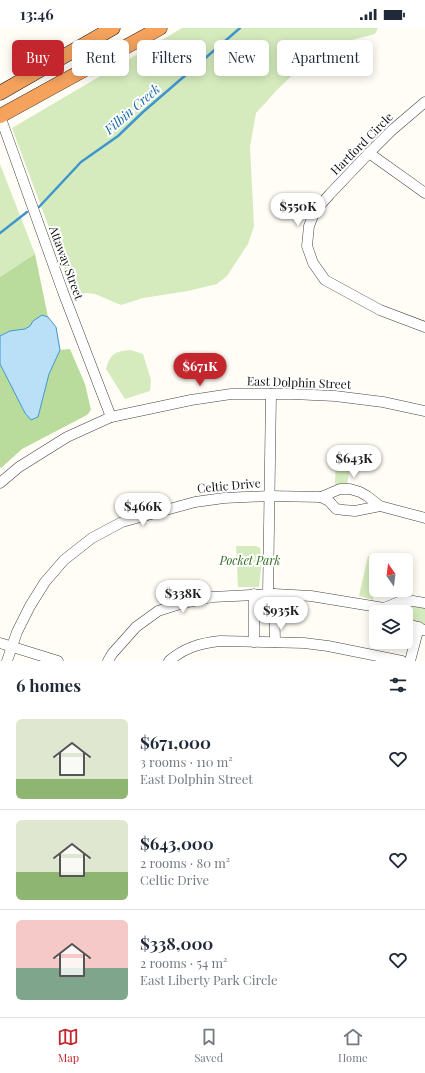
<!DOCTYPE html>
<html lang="en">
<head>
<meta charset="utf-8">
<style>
  :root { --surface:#fff; --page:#f6f6f7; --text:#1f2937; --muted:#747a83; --line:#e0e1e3; --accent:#c4262e }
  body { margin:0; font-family:"Playfair Display",serif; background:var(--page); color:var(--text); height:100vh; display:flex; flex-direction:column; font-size:15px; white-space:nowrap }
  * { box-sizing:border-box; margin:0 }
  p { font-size:13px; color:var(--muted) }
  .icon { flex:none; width:22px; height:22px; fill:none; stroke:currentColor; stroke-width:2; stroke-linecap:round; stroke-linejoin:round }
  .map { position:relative; height:633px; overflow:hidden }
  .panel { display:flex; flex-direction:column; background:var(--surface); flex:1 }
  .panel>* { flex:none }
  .top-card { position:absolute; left:12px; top:12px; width:401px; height:36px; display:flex; gap:8px }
  .needle { width:26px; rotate:346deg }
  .tools { position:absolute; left:369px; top:525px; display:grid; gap:8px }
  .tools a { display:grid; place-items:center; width:44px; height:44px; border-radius:6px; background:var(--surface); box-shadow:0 2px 10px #0003; font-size:20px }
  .price { position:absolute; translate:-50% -34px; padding:0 9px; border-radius:14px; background:#fff; color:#222; font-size:13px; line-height:26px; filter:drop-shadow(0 1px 2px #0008) }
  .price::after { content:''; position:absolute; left:50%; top:24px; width:12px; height:9px; margin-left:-6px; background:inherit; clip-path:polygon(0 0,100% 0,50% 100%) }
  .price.on { background:var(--accent); color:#fff }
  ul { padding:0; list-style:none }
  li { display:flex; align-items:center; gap:12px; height:100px; padding:0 16px }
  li+li { border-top:1px solid var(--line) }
  li span { display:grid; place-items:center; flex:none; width:112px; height:80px; border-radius:6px; color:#555 }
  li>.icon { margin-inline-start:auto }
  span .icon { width:48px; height:48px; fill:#fffc; stroke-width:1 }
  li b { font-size:17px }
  h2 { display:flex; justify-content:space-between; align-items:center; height:48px; padding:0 16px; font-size:17px }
  .tag { padding:0 14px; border-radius:6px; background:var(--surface); box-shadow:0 2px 10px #0003; font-size:14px; line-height:36px }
  .tag.on { background:var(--accent); color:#fff }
  .status { display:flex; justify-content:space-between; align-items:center; height:28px; padding:0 20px; background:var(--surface); direction:ltr }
  .status svg { height:11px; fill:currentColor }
  .tab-bar { display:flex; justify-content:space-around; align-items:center; height:56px; border-top:1px solid var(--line); background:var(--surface); font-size:11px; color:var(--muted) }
  .tab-bar a { display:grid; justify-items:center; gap:2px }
  .tab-bar .on { color:var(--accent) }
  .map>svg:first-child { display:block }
</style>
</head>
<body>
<div class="status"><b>13:46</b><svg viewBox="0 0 49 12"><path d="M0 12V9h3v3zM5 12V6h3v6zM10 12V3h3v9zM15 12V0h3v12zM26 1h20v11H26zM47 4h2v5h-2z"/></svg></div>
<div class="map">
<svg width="425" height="633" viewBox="0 0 425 633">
  <rect width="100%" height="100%" fill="#fffdf5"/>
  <g fill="#d5ebbd">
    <polygon points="182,0 378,0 375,6 348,13 327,21 304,36 278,61 256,85 250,119 254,198 248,216 227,248 217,256 188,263 143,270 121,277 95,266 87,265 74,267 12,100"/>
    <polygon points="0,136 35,226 0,249"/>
    <path d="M131,322L143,326L151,352L150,363L125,371L106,341C110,325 116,323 131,322Z"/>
    <polygon points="336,423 352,425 347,457 335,457"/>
    <polygon points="236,518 256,518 260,520 262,532 259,559 238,559"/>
    <polygon points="368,528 383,532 376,532 376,558 373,572 359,568"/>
    <polygon points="400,576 425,577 425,599 406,593 406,584 393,584"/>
  </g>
  <g fill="#b9dc9c">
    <polygon points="35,226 48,289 42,287 33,293 30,298 25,301 10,303 0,308 0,249"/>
    <polygon points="70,321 85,356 91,382 87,387 22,421 1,440 0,439 0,336 25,385 31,392 38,389 49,346 60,322"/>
  </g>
  <polygon fill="#b9e0f7" stroke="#3f96cf" points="42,287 48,289 56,299 60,322 49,346 38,389 31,392 25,385 0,336 0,308 10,303 25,301 30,298 33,293"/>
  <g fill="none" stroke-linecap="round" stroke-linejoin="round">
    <g stroke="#3f96cf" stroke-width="2.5">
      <polyline points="39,179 81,134 118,108 143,84 240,0"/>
      <polyline points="0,205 27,184"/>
    </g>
    <g stroke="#444" stroke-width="11">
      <g id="minor">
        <polyline points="425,74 391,103 369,125 330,166 315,183 309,198 307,218 313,235 325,252 380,282 425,299"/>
        <polyline points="0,88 63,264 111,389"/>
        <polyline points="369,125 425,165"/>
        <polyline points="0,455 19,439 67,409 111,389 191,372 231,366 292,366 335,368 383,374 425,383"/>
        <polyline points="321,469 329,473 336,481 344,482 355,483 380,478"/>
        <polyline points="254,566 254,614"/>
        <polyline points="268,566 271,366"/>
        <polyline points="274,566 275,614"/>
        <polyline points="406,595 424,602"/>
        <polyline points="0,615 58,633"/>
        <polyline points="7,633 17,604 30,578 45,554 64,532 92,510 122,494 195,474 224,470 270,468 321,469 340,461 350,461 360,464 367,468 380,478 425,490"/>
        <polyline points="108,633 112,626 136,599 158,583 180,576 212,569 274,566 311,568 384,580 399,574 413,573 425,575"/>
        <path d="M169,633C184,620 200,615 220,613L304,615L328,618L402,633"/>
        <polyline points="410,633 419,599"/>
      </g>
    </g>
    <g stroke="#222" stroke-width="15">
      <g id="highway">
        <polyline points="0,65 113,0"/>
        <polyline points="0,88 160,0"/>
      </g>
    </g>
    <use href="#minor" stroke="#fff" stroke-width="10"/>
    <use href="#highway" stroke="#f5a25d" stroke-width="14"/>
  </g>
  <g text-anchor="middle" stroke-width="4" stroke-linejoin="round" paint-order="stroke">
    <g font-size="12" fill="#111" stroke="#fff">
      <text transform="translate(362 116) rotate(-45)" y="4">Hartford Circle</text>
      <text transform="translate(66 235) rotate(70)" y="4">Attaway Street</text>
      <text transform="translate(299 355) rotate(2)" y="4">East Dolphin Street</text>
      <text transform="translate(229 458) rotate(-5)" y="4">Celtic Drive</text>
    </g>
    <g font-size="12" font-style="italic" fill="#2f6b1f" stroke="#fff">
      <text x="250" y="537">Pocket Park</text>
    </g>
    <g font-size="13" font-style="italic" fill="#1768a6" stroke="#fff">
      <text transform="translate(132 81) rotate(-41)" y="5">Filbin Creek</text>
    </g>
  </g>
</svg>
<div class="tools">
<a><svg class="needle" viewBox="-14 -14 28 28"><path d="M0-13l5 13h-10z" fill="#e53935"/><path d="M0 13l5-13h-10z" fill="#747a83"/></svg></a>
<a><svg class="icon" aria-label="layers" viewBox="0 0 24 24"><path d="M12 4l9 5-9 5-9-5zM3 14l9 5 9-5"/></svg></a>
</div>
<b class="price" style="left:298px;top:199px">$550K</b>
<b class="price on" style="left:200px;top:359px">$671K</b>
<b class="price" style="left:354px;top:451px">$643K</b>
<b class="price" style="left:143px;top:499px">$466K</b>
<b class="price" style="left:183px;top:586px">$338K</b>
<b class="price" style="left:281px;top:603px">$935K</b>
<div class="top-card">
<a class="tag on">Buy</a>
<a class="tag">Rent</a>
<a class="tag">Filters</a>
<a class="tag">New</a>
<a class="tag">Apartment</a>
</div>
</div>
<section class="panel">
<h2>6 homes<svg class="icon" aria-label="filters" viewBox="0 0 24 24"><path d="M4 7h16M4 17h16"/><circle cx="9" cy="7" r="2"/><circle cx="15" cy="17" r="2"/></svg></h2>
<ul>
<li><span style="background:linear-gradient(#dfe7d0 75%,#8fb573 0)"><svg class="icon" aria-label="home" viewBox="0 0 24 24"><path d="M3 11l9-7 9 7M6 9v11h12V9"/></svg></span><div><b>$671,000</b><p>3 rooms · 110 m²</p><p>East Dolphin Street</p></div><svg class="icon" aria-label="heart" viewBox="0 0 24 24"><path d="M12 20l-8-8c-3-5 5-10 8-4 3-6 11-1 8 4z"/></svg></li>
<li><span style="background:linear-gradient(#dfe7d0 65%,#8fb573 0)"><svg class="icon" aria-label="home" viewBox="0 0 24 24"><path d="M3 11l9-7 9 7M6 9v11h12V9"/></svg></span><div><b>$643,000</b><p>2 rooms · 80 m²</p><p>Celtic Drive</p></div><svg class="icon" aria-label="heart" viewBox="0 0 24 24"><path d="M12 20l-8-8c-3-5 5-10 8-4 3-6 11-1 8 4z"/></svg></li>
<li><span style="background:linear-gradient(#f6c9c9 60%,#7fa58c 0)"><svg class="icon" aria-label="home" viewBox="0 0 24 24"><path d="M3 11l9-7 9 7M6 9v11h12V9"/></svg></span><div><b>$338,000</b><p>2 rooms · 54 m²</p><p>East Liberty Park Circle</p></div><svg class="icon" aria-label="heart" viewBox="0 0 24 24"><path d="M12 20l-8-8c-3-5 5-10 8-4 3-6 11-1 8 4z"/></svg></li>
</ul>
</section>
<nav class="tab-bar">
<a class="on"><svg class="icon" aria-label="map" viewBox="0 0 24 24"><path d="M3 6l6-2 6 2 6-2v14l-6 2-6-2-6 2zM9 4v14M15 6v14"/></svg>Map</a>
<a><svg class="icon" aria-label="saved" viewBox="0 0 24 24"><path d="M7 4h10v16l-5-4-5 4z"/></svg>Saved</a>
<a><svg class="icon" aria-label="home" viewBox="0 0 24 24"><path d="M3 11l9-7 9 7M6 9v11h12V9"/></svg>Home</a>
</nav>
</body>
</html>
